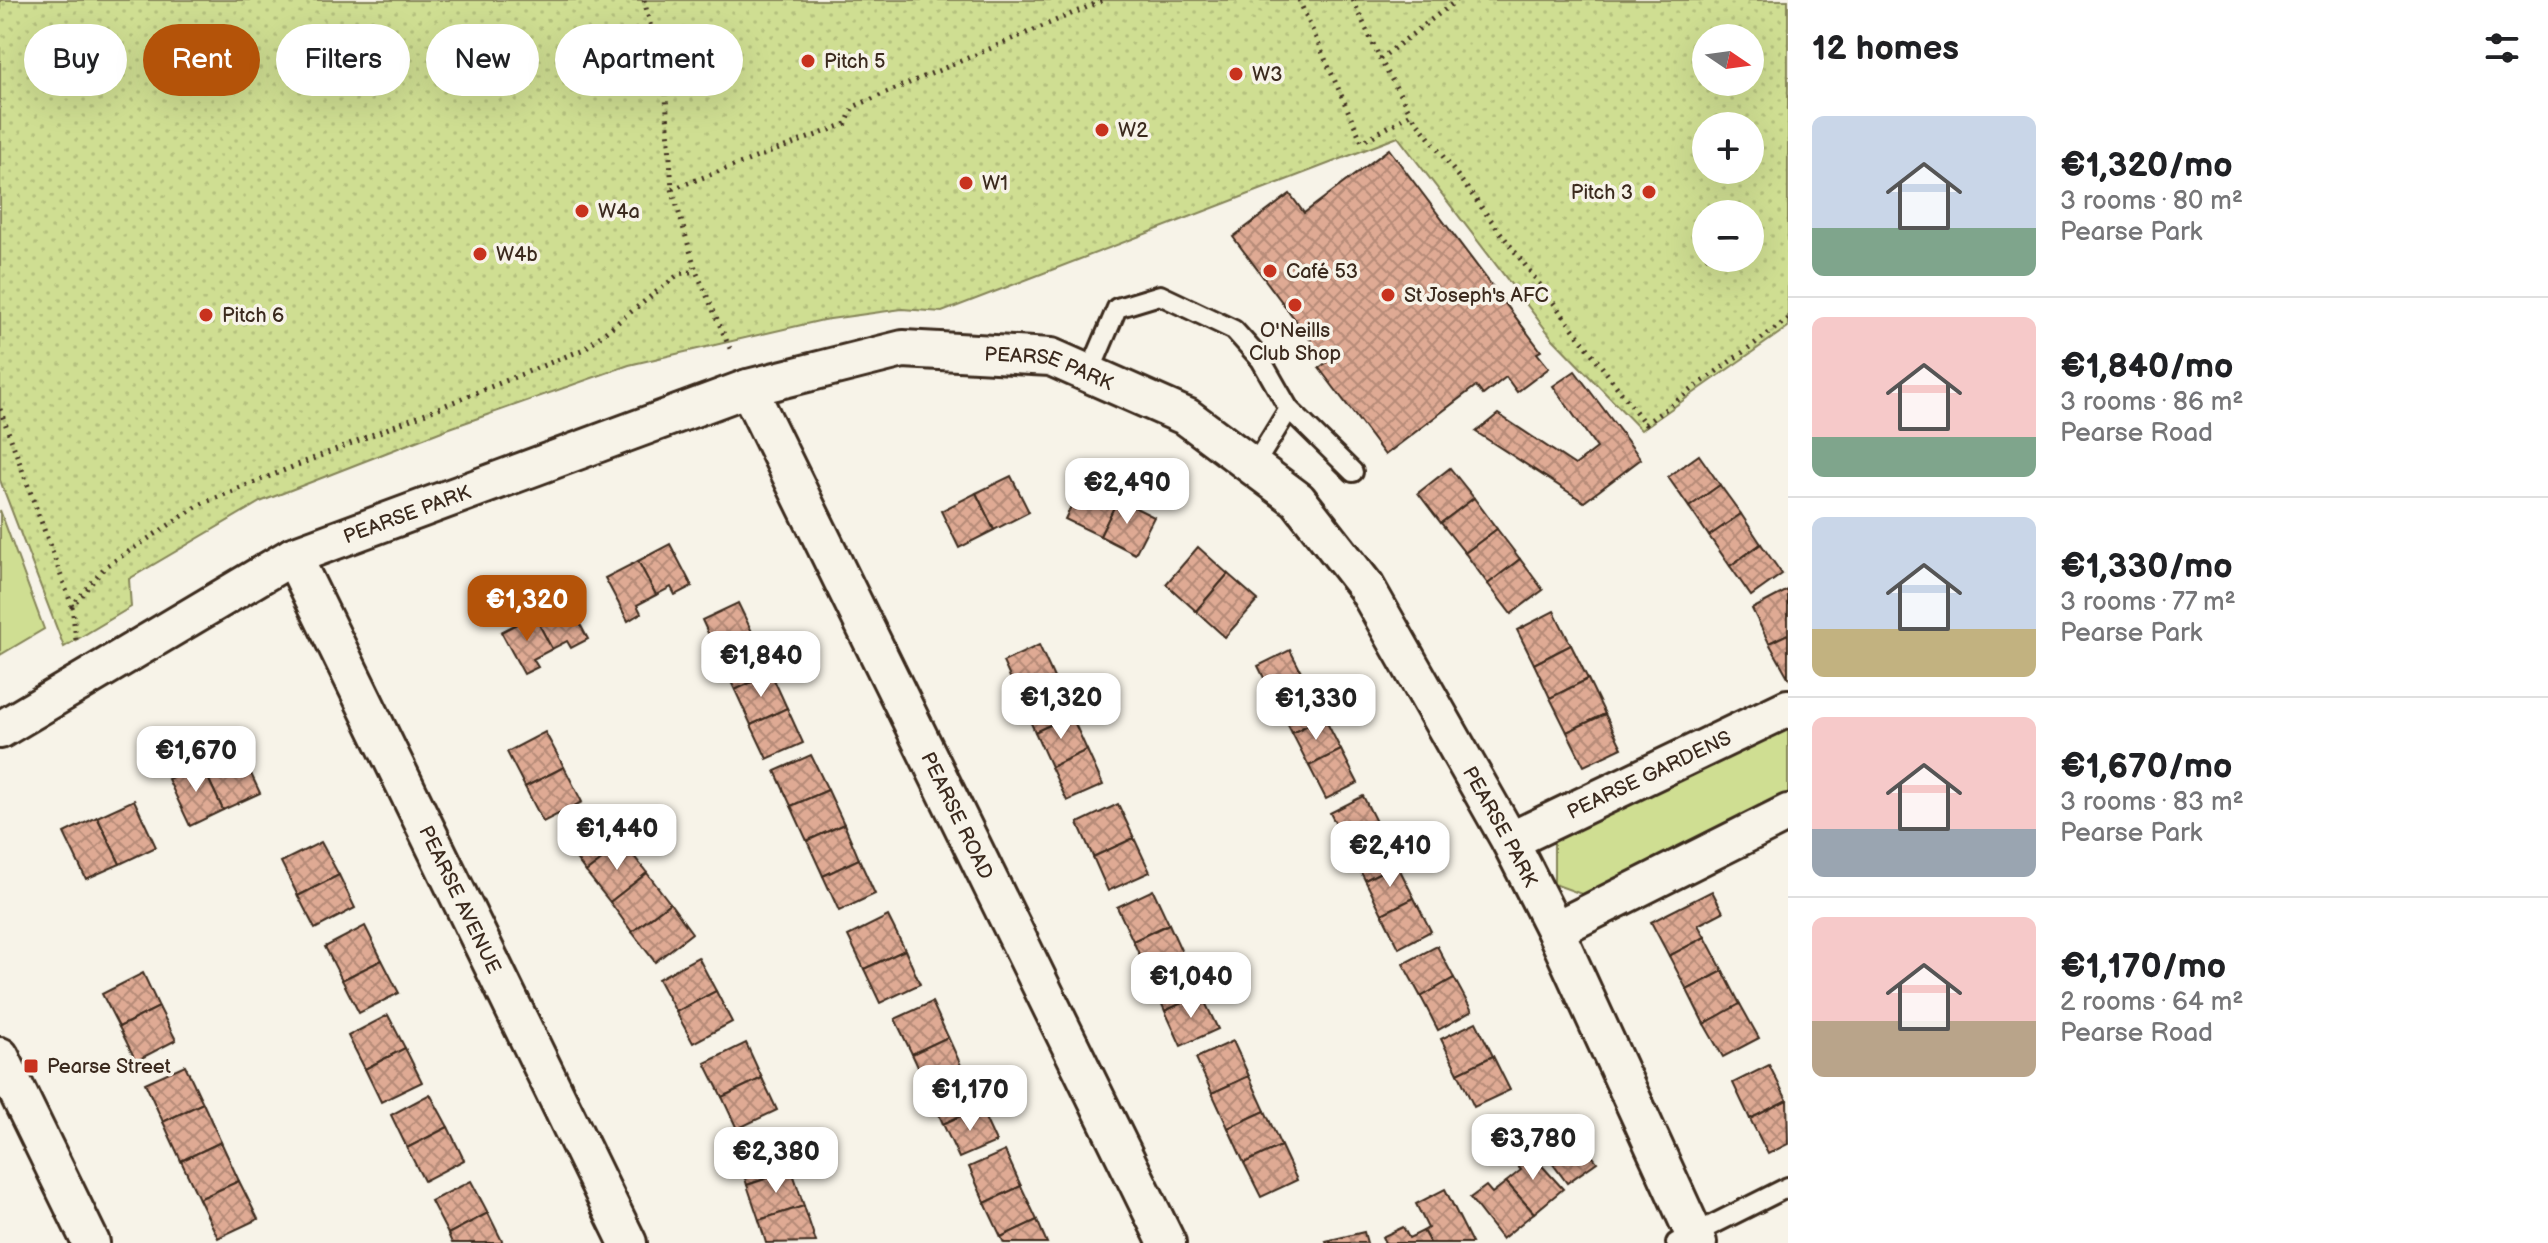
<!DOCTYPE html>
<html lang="en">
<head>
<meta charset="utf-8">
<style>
  :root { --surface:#fff; --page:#f6f6f6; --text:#202124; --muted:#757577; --line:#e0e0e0; --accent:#b45309 }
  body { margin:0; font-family:"Balsamiq Sans",sans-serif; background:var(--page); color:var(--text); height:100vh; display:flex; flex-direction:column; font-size:30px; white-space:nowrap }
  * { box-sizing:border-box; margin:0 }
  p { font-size:26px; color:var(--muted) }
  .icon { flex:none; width:44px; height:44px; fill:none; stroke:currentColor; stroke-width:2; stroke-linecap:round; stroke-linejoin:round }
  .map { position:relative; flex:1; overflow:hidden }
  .side { display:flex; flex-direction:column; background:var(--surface); width:760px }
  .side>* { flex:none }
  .banner { position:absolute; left:24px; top:24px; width:760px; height:72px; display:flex; gap:16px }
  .needle { width:52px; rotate:103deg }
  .tools { position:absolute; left:1692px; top:24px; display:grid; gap:16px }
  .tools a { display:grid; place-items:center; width:72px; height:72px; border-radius:50%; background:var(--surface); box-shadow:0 8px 32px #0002; font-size:40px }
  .price { position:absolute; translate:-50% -68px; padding:0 18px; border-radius:16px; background:#fff; color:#222; font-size:26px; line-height:52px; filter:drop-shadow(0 2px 4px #0008) }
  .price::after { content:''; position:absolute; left:50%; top:48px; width:24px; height:18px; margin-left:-12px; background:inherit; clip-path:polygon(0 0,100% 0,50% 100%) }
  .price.on { background:var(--accent); color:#fff }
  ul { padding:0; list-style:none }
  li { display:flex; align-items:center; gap:24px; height:200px; padding:0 24px }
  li+li { border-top:2px solid var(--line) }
  li span { display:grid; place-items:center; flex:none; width:224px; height:160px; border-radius:12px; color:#555 }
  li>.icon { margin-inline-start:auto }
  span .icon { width:96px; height:96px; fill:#fffc; stroke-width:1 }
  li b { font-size:34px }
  h2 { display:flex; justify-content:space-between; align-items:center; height:96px; padding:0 24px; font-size:34px }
  .pill { padding:0 28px; border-radius:36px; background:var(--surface); box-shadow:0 8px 32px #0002; font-size:28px; line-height:72px }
  .pill.on { background:var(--accent); color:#fff }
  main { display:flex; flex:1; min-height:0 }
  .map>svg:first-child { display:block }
</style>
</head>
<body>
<main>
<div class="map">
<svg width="1788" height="1243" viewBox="0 0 1788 1243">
  <defs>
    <pattern id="park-dots" width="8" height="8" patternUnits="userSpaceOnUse" patternTransform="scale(2)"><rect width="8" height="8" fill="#cfde92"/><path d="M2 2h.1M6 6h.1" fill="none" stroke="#b3bf7d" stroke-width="1.8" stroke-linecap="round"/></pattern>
    <pattern id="building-cross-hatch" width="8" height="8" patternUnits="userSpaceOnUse" patternTransform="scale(2)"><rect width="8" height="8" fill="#dfaa94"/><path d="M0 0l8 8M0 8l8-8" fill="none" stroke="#b68b78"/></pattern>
  </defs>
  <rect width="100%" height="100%" fill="#f7f3e8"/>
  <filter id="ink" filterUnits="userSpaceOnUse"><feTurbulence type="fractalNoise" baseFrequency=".0125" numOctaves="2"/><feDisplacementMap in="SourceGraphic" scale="16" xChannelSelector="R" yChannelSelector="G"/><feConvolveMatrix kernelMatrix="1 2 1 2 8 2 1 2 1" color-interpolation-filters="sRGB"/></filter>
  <g filter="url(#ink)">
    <g fill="#cfde92" stroke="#858458" stroke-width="2">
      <polygon points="0,510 44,629 0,655"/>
      <polygon points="1788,727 1788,793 1587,896 1554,884 1554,836"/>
    </g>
    <path fill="url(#park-dots)" stroke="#858458" stroke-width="2" fill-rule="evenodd" d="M0,0H1788V327L1641,430L1553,339L1398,137L942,312L902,309L823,320L629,365L447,429L260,502L129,579L131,607L64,647L0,480ZM1706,38H1750V82H1706ZM1706,126H1750V170H1706ZM1706,214H1750V258H1706Z"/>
    <g fill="url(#building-cross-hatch)" stroke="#3b2a1e" stroke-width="2">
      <polygon points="1389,149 1541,351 1537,353 1549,368 1517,392 1506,377 1483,395 1476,386 1385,455 1319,368 1327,362 1233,237 1290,194 1304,213"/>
      <polygon points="1575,371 1641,459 1584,502 1476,432 1498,414 1575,465 1597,448 1553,386"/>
      <polygon points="1699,455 1720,485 1689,507 1668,477"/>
      <polygon points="1450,468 1474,498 1441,523 1418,493"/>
      <polygon points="1011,476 1029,512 994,530 976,493"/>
      <polygon points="1083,481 1118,499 1100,536 1065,519"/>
      <polygon points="1720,485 1741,514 1709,536 1689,507"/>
      <polygon points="976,493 994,530 959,548 941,511"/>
      <polygon points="1474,498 1497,529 1465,553 1441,523"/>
      <polygon points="1118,499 1154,517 1135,554 1100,536"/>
      <polygon points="1741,514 1761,544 1730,566 1709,536"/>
      <polygon points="1497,529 1520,559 1488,584 1465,553"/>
      <polygon points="670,544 692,586 675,595 671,587 656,595 638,561"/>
      <polygon points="1761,544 1782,574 1751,596 1730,566"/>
      <polygon points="1198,547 1228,574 1196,611 1166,584"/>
      <polygon points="1520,559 1543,590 1511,614 1488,584"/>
      <polygon points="638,561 656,595 637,605 641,613 628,621 605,578"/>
      <polygon points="1228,574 1258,600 1225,637 1196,611"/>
      <polygon points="1788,590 1788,634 1769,643 1752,609"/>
      <polygon points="566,598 588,639 571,648 567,641 552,649 534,615"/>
      <polygon points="738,603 755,638 718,655 702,620"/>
      <polygon points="1554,611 1571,645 1534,664 1517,630"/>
      <polygon points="534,615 552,649 533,659 538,667 524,674 501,632"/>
      <polygon points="1788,634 1788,677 1769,643"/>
      <polygon points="755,638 771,673 735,690 718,655"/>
      <polygon points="1039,645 1055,680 1019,697 1003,662"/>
      <polygon points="1571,645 1588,679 1550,698 1534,664"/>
      <polygon points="1290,650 1307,683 1275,700 1258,666"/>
      <polygon points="771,673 787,708 751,725 735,690"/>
      <polygon points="1588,679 1605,714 1567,732 1550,698"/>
      <polygon points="1055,680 1071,715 1035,732 1019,697"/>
      <polygon points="1307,683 1324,717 1292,733 1275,700"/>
      <polygon points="787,708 803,743 767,759 751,725"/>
      <polygon points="1605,714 1622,748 1584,766 1567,732"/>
      <polygon points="1071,715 1087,750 1051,767 1035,732"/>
      <polygon points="1324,717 1341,750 1309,766 1292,733"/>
      <polygon points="545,732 564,767 525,787 507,752"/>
      <polygon points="238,746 260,793 223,810 201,763"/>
      <polygon points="1087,750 1103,785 1067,801 1051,767"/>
      <polygon points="1341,750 1358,783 1326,799 1309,766"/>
      <polygon points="811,755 828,790 791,806 775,771"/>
      <polygon points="201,763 223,810 190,826 168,779"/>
      <polygon points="564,767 582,802 543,822 525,787"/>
      <polygon points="828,790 844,824 807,841 791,806"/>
      <polygon points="1363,796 1380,830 1347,846 1330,813"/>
      <polygon points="134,800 156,847 120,864 97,817"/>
      <polygon points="1118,804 1134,838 1093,857 1078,823"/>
      <polygon points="601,813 624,843 586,872 564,842"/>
      <polygon points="97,817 120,864 86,879 64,833"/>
      <polygon points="844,824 859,859 823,876 807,841"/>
      <polygon points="1380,830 1397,864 1365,880 1347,846"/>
      <polygon points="1134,838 1150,872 1108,891 1093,857"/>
      <polygon points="321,842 339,875 298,896 281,862"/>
      <polygon points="624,843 647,873 610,902 586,872"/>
      <polygon points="859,859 875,894 839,911 823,876"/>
      <polygon points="1397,864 1414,898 1382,914 1365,880"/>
      <polygon points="647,873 670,903 632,932 610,902"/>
      <polygon points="339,875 355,908 315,929 298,896"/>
      <polygon points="1153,890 1169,924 1133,941 1117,907"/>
      <polygon points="1712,891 1723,912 1698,925 1705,937 1669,956 1651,922"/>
      <polygon points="1414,898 1431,931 1399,948 1382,914"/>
      <polygon points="670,903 692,933 655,962 632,932"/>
      <polygon points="888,916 905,950 864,969 848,936"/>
      <polygon points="1169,924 1185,959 1149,976 1133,941"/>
      <polygon points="365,926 382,960 342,980 325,947"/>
      <polygon points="1705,937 1723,971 1687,990 1669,956"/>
      <polygon points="1437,946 1454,978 1421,997 1403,964"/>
      <polygon points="905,950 920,984 880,1003 864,969"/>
      <polygon points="698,957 716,991 676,1012 658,979"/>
      <polygon points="1185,959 1201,994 1165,1011 1149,976"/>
      <polygon points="382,960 399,993 359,1013 342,980"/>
      <polygon points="1723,971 1740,1004 1704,1024 1687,990"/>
      <polygon points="143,973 159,1007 119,1027 102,994"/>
      <polygon points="1454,978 1472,1011 1438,1030 1421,997"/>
      <polygon points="716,991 732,1022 693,1043 676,1012"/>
      <polygon points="1201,994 1218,1029 1181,1046 1165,1011"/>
      <polygon points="932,1002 948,1037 912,1054 895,1019"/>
      <polygon points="1740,1004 1759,1038 1723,1057 1704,1024"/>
      <polygon points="159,1007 176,1040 136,1061 119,1027"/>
      <polygon points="388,1015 405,1048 365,1069 348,1036"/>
      <polygon points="1476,1022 1493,1056 1458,1073 1441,1039"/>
      <polygon points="948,1037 964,1072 928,1089 912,1054"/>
      <polygon points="1233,1041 1249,1076 1212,1093 1196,1058"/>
      <polygon points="746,1043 762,1078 722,1097 705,1063"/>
      <polygon points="405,1048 422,1082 381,1102 365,1069"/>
      <polygon points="1493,1056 1510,1090 1474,1107 1458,1073"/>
      <polygon points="185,1065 203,1103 163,1122 145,1083"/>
      <polygon points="1769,1065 1787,1100 1750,1119 1733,1083"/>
      <polygon points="964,1072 980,1107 943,1124 928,1089"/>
      <polygon points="1249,1076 1265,1111 1228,1128 1212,1093"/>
      <polygon points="762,1078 777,1110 737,1129 722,1097"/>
      <polygon points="430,1094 448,1127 407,1148 391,1115"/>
      <polygon points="1787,1100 1788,1144 1768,1154 1750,1119"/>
      <polygon points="203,1103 221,1142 181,1161 163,1122"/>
      <polygon points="980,1107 996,1142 959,1158 943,1124"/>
      <polygon points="1265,1111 1281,1146 1244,1163 1228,1128"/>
      <polygon points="448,1127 464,1160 424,1181 407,1148"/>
      <polygon points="1570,1127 1597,1162 1567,1183 1541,1148"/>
      <polygon points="780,1134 792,1170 747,1185 736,1149"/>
      <polygon points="221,1142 239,1181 199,1199 181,1161"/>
      <polygon points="1281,1146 1297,1180 1261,1197 1244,1163"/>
      <polygon points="1526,1148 1563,1189 1534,1213 1506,1182 1521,1170 1513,1161"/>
      <polygon points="1005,1151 1021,1186 985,1203 969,1167"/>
      <polygon points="792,1170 804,1206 759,1220 747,1185"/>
      <polygon points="239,1181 258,1219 218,1238 199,1199"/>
      <polygon points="471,1181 488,1213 448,1234 431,1201"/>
      <polygon points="1506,1182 1534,1213 1502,1239 1470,1198 1486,1186 1492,1193"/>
      <polygon points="1021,1186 1037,1220 1001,1237 985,1203"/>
      <polygon points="1445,1189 1472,1243 1430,1243 1423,1231 1428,1228 1416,1204"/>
      <polygon points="804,1206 816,1242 766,1243 759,1220"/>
      <polygon points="488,1213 503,1243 452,1243 448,1234"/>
      <polygon points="1037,1220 1047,1243 1004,1243 1001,1237"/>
      <polygon points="1403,1227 1409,1238 1423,1231 1430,1243 1385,1243 1382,1237"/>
      <polygon points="1364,1232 1367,1243 1327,1243 1326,1241"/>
    </g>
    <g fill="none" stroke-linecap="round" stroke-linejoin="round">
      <g stroke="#3b2a1e" stroke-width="24">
        <g id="lane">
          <polyline points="1089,374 1117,308 1160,295 1234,330 1261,360 1289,409 1253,467"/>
          <polyline points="1289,409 1353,472"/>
          <polyline points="1676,1243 1788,1187"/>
        </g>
      </g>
      <g stroke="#3b2a1e" stroke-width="42">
        <g id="street">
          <path id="s1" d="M748,388L1167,1243"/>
          <path id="s2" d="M293,556L628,1243"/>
          <path id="s3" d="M0,730L293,556L748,388L903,349L1051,357L1187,417L1298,500L1366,587L1510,841L1555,930L1698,1243"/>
          <path id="s4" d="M1510,841L1788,708"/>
          <polyline points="1555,930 1788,813"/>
          <polyline points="0,1056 91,1243"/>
        </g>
      </g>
      <g stroke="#3b2a1e" stroke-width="5" stroke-dasharray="2 6" stroke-linecap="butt">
        <polyline points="644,0 665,82 672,189 696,271 732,353"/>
        <polyline points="1299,0 1362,142 1411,114 1645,424 1788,319"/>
        <polyline points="1353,0 1380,59 1411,114"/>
        <polyline points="1380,59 1457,0"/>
        <polyline points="672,189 846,124 853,107 1104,0"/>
        <polyline points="0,409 72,606 105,567 201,504 584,349 679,274 696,271"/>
        <polyline points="72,606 76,640"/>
      </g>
      <use href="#lane" stroke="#f7f3e8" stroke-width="18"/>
      <use href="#street" stroke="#f7f3e8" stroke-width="36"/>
    </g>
  </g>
  <g fill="#c8321e" stroke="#f7f3e8" stroke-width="3">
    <circle cx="808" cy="61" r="8"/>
    <circle cx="1236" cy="74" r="8"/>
    <circle cx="1102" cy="130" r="8"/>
    <circle cx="966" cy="183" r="8"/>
    <circle cx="1649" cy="192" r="8"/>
    <circle cx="582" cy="211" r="8"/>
    <circle cx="480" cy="254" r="8"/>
    <circle cx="1270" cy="271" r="8"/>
    <circle cx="1388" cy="295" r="8"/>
    <circle cx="1295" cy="305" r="8"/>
    <circle cx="206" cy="315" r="8"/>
    <rect x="23" y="1058" width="16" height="16" rx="4"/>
  </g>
  <g text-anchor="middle" stroke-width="7" stroke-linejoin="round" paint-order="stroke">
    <g font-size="20" fill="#3b2a1e" stroke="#f7f3e8" text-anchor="start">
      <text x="824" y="68">Pitch 5</text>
      <text x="1252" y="81">W3</text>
      <text x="1118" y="137">W2</text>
      <text x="982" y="190">W1</text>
      <text x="1633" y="199" text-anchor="end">Pitch 3</text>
      <text x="598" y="218">W4a</text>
      <text x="496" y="261">W4b</text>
      <text x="1286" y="278">Café 53</text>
      <text x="1404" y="302">St Joseph's AFC</text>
      <text x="222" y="322">Pitch 6</text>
      <text x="1295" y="337" text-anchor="middle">O'Neills<tspan x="1295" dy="23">Club Shop</tspan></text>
      <text x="47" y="1073">Pearse Street</text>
    </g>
    <g font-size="20" fill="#3b2a1e" stroke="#f7f3e8">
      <text dy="7" stroke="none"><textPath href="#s3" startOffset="1134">PEARSE PARK</textPath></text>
      <text dy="7" stroke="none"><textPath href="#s3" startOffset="462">PEARSE PARK</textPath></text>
      <text dy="7" stroke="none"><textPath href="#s4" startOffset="154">PEARSE GARDENS</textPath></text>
      <text dy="7" stroke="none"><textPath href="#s1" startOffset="476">PEARSE ROAD</textPath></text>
      <text dy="7" stroke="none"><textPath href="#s3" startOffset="1806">PEARSE PARK</textPath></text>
      <text dy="7" stroke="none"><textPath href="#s2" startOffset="382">PEARSE AVENUE</textPath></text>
    </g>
  </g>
</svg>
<div class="tools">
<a><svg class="needle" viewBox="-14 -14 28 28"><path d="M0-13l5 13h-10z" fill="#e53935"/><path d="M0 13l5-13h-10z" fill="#757577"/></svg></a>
<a>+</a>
<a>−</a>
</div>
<b class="price" style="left:1127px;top:526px">€2,490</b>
<b class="price on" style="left:527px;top:643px">€1,320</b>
<b class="price" style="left:761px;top:699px">€1,840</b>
<b class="price" style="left:1061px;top:741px">€1,320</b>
<b class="price" style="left:1316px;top:742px">€1,330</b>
<b class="price" style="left:196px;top:794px">€1,670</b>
<b class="price" style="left:617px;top:872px">€1,440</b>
<b class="price" style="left:1390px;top:889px">€2,410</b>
<b class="price" style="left:1191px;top:1020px">€1,040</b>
<b class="price" style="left:970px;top:1133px">€1,170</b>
<b class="price" style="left:1533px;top:1182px">€3,780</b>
<b class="price" style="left:776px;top:1195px">€2,380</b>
<div class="banner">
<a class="pill">Buy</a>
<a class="pill on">Rent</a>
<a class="pill">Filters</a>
<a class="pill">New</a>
<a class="pill">Apartment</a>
</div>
</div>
<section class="side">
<h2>12 homes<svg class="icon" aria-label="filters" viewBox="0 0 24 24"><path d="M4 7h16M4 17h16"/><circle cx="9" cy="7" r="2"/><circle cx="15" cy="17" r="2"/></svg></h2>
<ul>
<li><span style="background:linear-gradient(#c9d6e8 70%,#7fa58c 0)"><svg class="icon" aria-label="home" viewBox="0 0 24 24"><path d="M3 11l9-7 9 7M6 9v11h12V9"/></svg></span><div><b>€1,320/mo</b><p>3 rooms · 80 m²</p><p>Pearse Park</p></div></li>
<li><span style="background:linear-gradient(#f6c9c9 75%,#7fa58c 0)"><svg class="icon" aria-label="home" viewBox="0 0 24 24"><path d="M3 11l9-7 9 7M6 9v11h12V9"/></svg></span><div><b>€1,840/mo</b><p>3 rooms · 86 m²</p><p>Pearse Road</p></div></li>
<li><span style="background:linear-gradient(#c9d6e8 70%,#c2b280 0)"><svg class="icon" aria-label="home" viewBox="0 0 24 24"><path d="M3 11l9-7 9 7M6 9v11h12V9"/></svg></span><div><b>€1,330/mo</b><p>3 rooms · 77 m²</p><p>Pearse Park</p></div></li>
<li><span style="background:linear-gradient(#f6c9c9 70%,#9aa5b1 0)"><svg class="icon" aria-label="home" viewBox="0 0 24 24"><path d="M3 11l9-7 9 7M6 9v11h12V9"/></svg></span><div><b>€1,670/mo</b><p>3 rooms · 83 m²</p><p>Pearse Park</p></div></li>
<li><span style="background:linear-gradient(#f6c9c9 65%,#b9a48a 0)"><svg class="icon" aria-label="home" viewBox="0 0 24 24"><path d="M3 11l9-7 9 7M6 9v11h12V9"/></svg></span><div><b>€1,170/mo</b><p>2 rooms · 64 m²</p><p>Pearse Road</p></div></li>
</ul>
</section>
</main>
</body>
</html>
